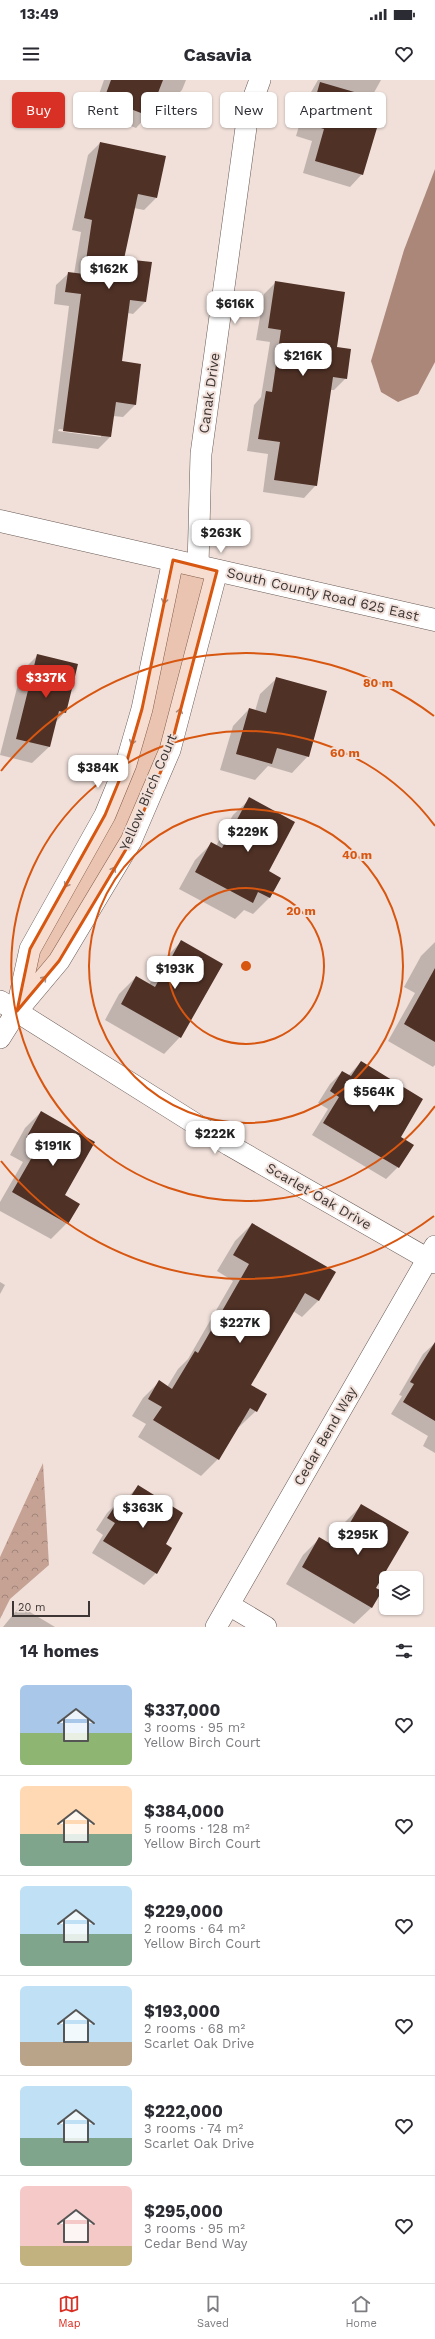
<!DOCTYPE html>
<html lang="en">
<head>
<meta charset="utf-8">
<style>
  :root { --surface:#fff; --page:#f7f7f7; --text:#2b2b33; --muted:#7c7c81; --line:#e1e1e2; --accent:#d93025 }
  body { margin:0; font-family:"Work Sans",sans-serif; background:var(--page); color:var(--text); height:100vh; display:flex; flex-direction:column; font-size:15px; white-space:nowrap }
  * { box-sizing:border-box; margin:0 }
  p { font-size:13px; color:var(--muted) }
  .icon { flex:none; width:22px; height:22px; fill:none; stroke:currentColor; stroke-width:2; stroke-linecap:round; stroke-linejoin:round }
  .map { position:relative; height:1547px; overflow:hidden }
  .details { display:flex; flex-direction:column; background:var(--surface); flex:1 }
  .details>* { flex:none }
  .banner { position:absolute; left:12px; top:12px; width:411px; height:36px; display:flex; gap:8px }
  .tools { position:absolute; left:379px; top:1491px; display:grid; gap:8px }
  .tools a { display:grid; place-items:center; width:44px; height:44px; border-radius:6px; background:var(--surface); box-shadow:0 1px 3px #0004; font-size:20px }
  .scale { position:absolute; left:12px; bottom:10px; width:78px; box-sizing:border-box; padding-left:4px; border:2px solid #3d3634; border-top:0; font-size:11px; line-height:14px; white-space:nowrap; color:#3d3634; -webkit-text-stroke:3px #f1e0da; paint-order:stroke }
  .price { position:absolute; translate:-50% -34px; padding:0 9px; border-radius:8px; background:#fff; color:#222; font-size:13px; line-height:26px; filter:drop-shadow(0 1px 2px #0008) }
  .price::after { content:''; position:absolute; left:50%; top:24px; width:12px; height:9px; margin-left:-6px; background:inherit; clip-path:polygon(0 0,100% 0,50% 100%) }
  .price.current { background:var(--accent); color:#fff }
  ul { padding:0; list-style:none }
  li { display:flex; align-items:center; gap:12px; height:100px; padding:0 20px }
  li+li { border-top:1px solid var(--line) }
  li span { display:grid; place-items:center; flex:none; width:112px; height:80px; border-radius:6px; color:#555 }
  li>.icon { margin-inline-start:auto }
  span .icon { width:48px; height:48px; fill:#fffc; stroke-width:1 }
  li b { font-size:17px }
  h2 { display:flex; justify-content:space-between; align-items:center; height:48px; padding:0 20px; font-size:17px }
  .tag { padding:0 14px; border-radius:6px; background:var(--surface); box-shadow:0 1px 3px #0004; font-size:14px; line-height:36px }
  .tag.current { background:var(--accent); color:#fff }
  .status { display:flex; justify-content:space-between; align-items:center; height:28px; padding:0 20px; background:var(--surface); direction:ltr }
  .status svg { height:11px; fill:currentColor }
  header { display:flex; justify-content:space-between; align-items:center; height:52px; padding:0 20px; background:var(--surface); font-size:18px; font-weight:700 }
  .tab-bar { display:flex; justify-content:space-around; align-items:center; height:56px; border-top:1px solid var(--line); background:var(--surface); font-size:11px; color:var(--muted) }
  .tab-bar a { display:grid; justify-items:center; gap:2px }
  .tab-bar .current { color:var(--accent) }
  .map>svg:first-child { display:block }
</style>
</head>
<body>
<div class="status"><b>13:49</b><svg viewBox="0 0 49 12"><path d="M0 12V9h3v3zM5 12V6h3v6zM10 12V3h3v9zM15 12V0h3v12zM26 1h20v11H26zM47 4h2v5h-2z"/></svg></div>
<header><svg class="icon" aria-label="menu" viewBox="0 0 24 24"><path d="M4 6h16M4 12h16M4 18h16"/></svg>Casavia<svg class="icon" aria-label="heart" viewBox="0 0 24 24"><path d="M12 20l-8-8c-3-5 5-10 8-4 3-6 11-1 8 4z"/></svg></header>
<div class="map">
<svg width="435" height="1547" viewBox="0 0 435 1547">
  <defs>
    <pattern id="forest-crowns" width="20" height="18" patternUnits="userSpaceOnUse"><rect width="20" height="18" fill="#c6a294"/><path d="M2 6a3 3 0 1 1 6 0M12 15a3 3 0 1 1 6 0" fill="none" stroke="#a2857a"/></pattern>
  </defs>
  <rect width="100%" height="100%" fill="#f1e0da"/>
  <polygon fill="url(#forest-crowns)" points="43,1383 49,1485 10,1519 0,1539 0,1477"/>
  <polygon fill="#ab8779" points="435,89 435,282 418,314 398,322 381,312 371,281 404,170"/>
  <g fill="#0003" fill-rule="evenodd">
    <polygon points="104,0 186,0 182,10 170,22 155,17 148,35 136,48 93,31"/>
    <polygon points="318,0 381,0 371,18 362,94 350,107 303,93 312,61 296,56 307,19"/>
    <path d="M100,63L156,118L144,130L134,128L123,179L150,183L145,222L133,234L128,233L121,282L135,325L123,337L113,336L110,357L98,369L52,363L69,226L54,224L56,205L69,193L74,194L81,152L72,150L88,75ZM59,349L101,355V357L58,351Z"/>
    <polygon points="276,202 336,268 346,298 334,310 330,310 316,405 304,418 263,412 268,374 247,371 254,325 261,317 270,262 256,260 264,214"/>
    <polygon points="38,575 65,632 55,643 49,667 32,683 0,675 21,592"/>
    <polygon points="277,598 308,676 292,693 268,686 255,700 220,690 233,646 249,629 255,631 260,614"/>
    <polygon points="250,719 267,792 280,799 269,818 253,834 244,830 235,839 179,809 195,780 211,764 216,766 233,735"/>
    <polygon points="181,862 180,957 164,974 105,940 119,914 136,897 149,905 165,878"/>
    <polygon points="435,862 435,985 433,987 388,961 415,913 404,907 421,876"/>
    <polygon points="361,982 400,1058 398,1087 386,1099 312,1055 328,1029 318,1023 330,1004 342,992 348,996"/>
    <polygon points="41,1032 63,1115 67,1143 51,1159 0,1131 0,1122 23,1082 10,1075 25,1048"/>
    <polygon points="252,1144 319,1220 302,1237 293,1231 249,1305 256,1331 239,1347 238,1346 218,1379 201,1396 138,1357 146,1344 132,1336 143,1318 159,1302 167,1307 178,1289 188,1279 233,1201 217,1191 235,1161"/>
    <polygon points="0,1202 5,1205 0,1214"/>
    <polygon points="435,1263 435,1373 423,1366 428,1356 391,1334 402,1316 399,1315 423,1274"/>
    <polygon points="138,1406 164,1465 156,1493 144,1505 92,1473 103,1455 96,1450 107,1433 119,1421 123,1423"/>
    <polygon points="361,1426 375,1508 380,1511 371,1528 354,1544 286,1504 303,1475 320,1458 331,1465 345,1442"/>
    <polygon points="20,1526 55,1547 3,1547"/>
  </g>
  <g fill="#4f3126">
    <polygon points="111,0 163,0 149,36 104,19"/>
    <polygon points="320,2 385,21 363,95 315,81 324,49 308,44"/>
    <polygon points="100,62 166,76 157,118 138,114 124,179 152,182 146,222 130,220 122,281 141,284 136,325 116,322 111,357 63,351 81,214 65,212 68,192 84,194 92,140 84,138"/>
    <polygon points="275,201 345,212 337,267 351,269 347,299 333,297 317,406 274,400 280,362 258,359 266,311 272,312 281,250 268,248"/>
    <polygon points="37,574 78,584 66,633 59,631 50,667 16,659"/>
    <polygon points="276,597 327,611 309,677 277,668 272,684 236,674 249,628 266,633"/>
    <polygon points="249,717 295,742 269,791 281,798 270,818 258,812 253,823 195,792 211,762 222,768"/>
    <polygon points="181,860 223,884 181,958 121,924 136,896 155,907"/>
    <polygon points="435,888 435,962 404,944"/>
    <polygon points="361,981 423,1019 401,1057 414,1065 399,1088 323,1043 339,1017 330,1011 342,991 351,996"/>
    <polygon points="41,1031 95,1062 65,1115 80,1124 68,1144 12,1112 39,1065 26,1058"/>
    <polygon points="252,1143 336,1192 319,1221 305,1213 251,1305 267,1314 257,1332 250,1328 219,1380 153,1340 162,1327 148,1319 159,1300 172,1309 195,1271 198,1273 249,1184 233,1175"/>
    <polygon points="435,1262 435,1341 403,1322 414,1304 410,1302"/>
    <polygon points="138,1405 183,1433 166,1464 172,1468 157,1494 103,1461 115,1443 107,1438 119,1420 126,1424"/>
    <polygon points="361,1424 409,1452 376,1508 382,1511 372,1528 302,1487 319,1457 336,1467"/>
  </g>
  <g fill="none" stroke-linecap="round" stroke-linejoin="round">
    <g stroke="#665852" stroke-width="22">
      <g id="minor">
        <polyline points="198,486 201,374 248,33 260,0"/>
        <polyline points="0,921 229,1065 435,1183"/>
        <polyline points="17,928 30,869 105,735 126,684 142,629 173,480"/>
        <polyline points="0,958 17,931 59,881 131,761 170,670 217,491"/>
        <polyline points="229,1525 266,1547"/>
        <polyline points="216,1547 435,1166"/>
      </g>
    </g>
    <g stroke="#665852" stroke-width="23">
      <polyline id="tertiary" points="0,441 435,540"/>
    </g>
    <use href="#minor" stroke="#fff" stroke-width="21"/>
    <use href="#tertiary" stroke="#fff" stroke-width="22"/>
  </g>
  <defs><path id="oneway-shaft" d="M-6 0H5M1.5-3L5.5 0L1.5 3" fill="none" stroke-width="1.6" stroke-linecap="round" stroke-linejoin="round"/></defs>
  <g stroke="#9e9a9a">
    <use href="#oneway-shaft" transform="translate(165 518) rotate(102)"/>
    <use href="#oneway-shaft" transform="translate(179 634) rotate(-75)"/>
    <use href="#oneway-shaft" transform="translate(133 659) rotate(106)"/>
    <use href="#oneway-shaft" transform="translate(112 792) rotate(-59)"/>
    <use href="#oneway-shaft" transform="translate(68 802) rotate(119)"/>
    <use href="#oneway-shaft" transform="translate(42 901) rotate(-49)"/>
  </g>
  <path fill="#d75610" fill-opacity="0.2" stroke="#d75610" stroke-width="3" stroke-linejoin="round" d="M173,480L217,491L170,670L131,761L59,881L17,931L30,869L105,735L126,684L142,629Z"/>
  <g fill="none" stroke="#d75610" stroke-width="2">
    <circle cx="246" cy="886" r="78"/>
    <circle cx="246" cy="886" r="157"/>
    <path d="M435 1026A235 235 0 1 1 435 746"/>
    <path d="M434 1136A313 313 0 0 1 1 1081M1 691A313 313 0 0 1 434 636"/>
  </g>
  <g text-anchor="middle" stroke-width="4" stroke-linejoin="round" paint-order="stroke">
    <g font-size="14" fill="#3d3634" stroke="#f1e0da">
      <text transform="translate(209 313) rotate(-82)" y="5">Canak Drive</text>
      <text transform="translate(323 514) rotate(13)" y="5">South County Road 625 East</text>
      <text transform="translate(148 712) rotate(-67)" y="5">Yellow Birch Court</text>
      <text transform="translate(319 1116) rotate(30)" y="5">Scarlet Oak Drive</text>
      <text transform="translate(325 1356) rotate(-60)" y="5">Cedar Bend Way</text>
    </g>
  </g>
  <circle cx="246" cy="886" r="6" fill="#d75610" stroke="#f1e0da" stroke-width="2"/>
  <g font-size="12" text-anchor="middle" font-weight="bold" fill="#d75610" stroke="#f1e0da" stroke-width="4" stroke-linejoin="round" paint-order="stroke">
    <text x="378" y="607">80 m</text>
    <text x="345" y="677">60 m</text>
    <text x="357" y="779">40 m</text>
    <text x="301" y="835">20 m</text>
  </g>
</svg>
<div class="tools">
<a><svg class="icon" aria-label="layers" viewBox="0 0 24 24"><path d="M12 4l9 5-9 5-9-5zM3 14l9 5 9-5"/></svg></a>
</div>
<div class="scale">20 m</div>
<b class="price" style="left:109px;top:210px">$162K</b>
<b class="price" style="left:235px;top:245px">$616K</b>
<b class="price" style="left:303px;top:297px">$216K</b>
<b class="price" style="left:221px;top:474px">$263K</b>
<b class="price current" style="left:46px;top:619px">$337K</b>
<b class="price" style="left:98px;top:709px">$384K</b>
<b class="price" style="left:248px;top:773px">$229K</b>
<b class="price" style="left:175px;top:910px">$193K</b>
<b class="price" style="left:374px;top:1033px">$564K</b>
<b class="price" style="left:215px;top:1075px">$222K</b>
<b class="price" style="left:53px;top:1087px">$191K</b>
<b class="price" style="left:240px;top:1264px">$227K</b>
<b class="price" style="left:143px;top:1449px">$363K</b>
<b class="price" style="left:358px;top:1476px">$295K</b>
<div class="banner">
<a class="tag current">Buy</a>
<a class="tag">Rent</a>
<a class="tag">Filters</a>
<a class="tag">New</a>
<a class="tag">Apartment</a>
</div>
</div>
<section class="details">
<h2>14 homes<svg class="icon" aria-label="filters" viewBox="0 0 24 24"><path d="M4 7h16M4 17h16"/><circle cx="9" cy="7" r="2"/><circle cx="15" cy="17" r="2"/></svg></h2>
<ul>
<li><span style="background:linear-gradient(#a9c7e8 60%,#8fb573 0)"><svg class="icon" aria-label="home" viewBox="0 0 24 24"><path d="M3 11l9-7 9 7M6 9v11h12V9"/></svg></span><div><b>$337,000</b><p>3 rooms · 95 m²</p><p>Yellow Birch Court</p></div><svg class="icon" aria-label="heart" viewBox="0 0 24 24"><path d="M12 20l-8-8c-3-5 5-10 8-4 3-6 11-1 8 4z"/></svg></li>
<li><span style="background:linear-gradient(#ffd9b3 60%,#7fa58c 0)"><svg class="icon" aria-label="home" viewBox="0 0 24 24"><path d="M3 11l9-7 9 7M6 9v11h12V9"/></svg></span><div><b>$384,000</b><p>5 rooms · 128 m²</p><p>Yellow Birch Court</p></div><svg class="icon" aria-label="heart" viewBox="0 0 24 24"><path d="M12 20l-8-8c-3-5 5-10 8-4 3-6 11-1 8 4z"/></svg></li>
<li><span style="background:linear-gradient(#bfe0f5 60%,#7fa58c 0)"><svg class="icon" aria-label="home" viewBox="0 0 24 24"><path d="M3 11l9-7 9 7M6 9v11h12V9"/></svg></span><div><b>$229,000</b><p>2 rooms · 64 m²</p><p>Yellow Birch Court</p></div><svg class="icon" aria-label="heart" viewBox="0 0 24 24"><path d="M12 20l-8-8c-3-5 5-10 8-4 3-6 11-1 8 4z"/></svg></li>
<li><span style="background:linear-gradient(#bfe0f5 70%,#b9a48a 0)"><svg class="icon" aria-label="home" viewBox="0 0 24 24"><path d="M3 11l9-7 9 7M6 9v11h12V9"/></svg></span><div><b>$193,000</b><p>2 rooms · 68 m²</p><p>Scarlet Oak Drive</p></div><svg class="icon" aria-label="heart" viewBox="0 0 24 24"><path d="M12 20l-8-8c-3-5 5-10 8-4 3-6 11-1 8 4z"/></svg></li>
<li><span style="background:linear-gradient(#bfe0f5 65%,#7fa58c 0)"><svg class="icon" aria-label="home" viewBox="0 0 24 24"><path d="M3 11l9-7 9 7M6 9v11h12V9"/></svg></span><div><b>$222,000</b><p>3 rooms · 74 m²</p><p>Scarlet Oak Drive</p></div><svg class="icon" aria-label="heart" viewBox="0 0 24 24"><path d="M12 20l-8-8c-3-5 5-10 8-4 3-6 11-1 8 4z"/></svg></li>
<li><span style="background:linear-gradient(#f6c9c9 75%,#c2b280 0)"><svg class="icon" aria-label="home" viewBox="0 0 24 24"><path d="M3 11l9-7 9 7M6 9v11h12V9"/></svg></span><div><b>$295,000</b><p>3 rooms · 95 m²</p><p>Cedar Bend Way</p></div><svg class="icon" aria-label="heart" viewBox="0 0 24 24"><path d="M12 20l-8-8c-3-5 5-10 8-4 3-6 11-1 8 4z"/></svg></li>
</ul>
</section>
<nav class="tab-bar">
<a class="current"><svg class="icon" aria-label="map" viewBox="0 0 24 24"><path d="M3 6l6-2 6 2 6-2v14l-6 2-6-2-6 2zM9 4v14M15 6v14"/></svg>Map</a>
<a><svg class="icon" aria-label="saved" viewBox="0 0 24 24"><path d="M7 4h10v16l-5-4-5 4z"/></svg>Saved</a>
<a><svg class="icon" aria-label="home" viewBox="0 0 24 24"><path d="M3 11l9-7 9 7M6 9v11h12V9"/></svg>Home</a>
</nav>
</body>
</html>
